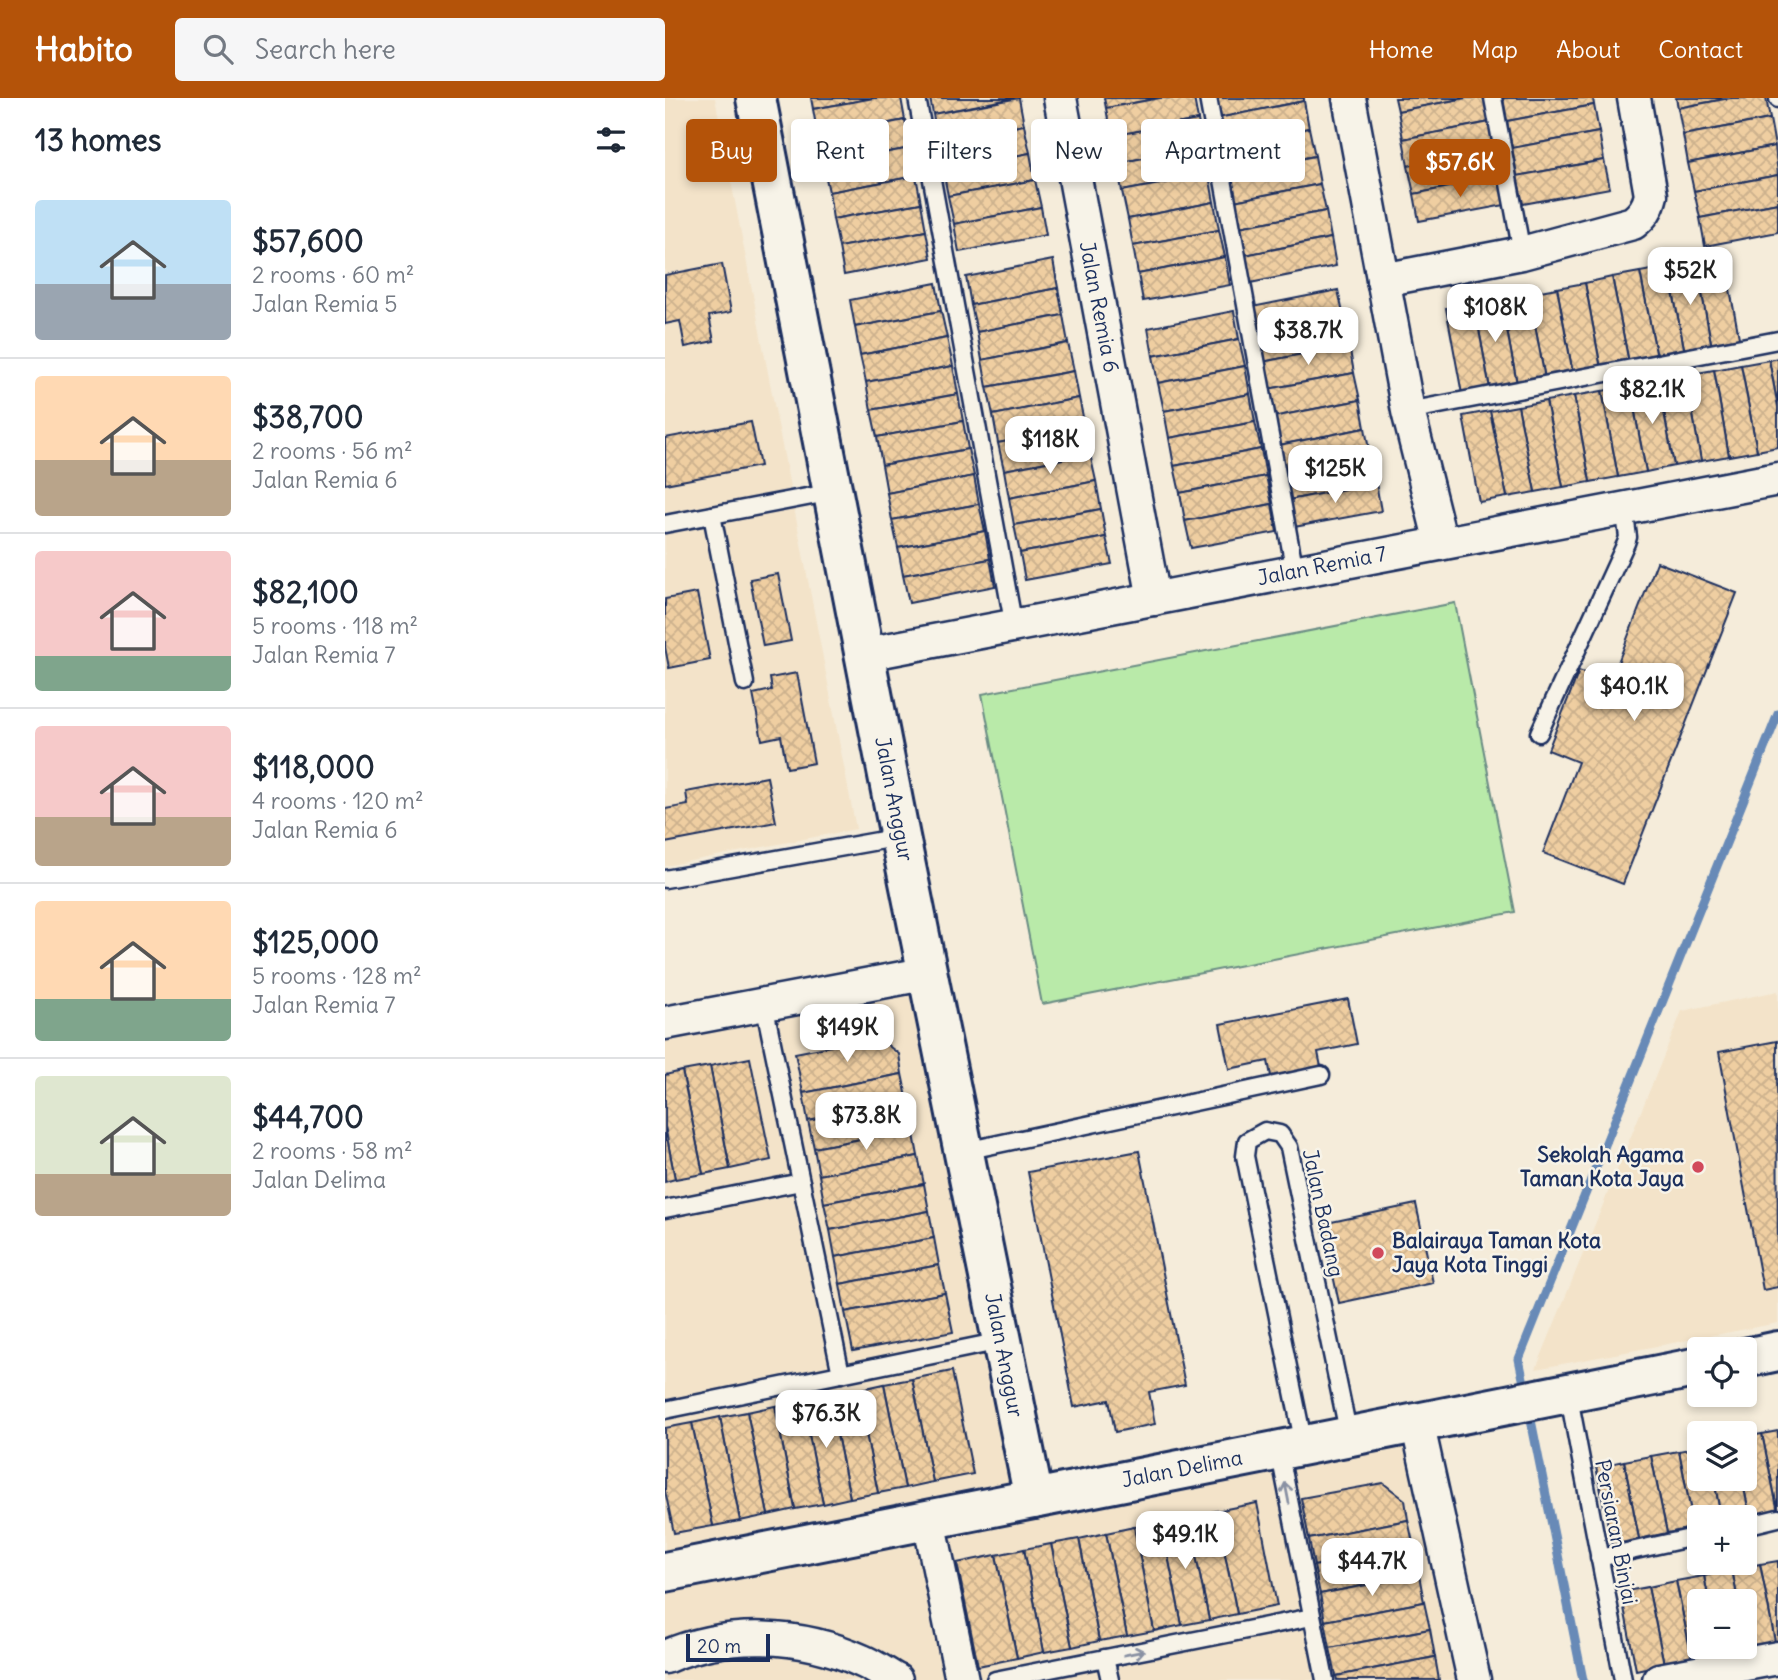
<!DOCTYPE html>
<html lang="en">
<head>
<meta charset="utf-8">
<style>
  :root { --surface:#fff; --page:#f6f6f7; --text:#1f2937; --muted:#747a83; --line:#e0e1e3; --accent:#b45309 }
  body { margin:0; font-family:Delius,sans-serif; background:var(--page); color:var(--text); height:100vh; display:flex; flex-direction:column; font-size:26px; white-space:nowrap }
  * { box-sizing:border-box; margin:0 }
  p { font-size:23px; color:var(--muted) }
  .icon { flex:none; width:38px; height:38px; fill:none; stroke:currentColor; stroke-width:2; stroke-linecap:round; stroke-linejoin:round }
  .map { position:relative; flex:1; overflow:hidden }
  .panel { display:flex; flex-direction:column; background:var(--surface); width:665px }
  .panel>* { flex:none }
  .banner { position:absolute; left:21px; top:21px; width:665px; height:63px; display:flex; gap:14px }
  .fabs { position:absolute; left:1022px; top:1239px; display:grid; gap:14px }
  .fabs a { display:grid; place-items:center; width:70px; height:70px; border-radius:7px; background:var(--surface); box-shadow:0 4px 10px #0003; font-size:35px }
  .scale { position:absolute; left:21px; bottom:18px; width:84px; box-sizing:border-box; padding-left:7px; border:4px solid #1b2f5e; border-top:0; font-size:19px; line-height:24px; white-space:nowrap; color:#1b2f5e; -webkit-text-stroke:5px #f7f3e8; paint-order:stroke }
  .price { position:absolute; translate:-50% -60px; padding:0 16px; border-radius:14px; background:#fff; color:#222; font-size:23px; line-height:46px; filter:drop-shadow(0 2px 4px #0008) }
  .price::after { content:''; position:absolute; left:50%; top:42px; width:21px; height:16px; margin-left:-10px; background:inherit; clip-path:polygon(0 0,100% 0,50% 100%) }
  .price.selected { background:var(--accent); color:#fff }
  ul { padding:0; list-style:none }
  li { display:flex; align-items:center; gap:21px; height:175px; padding:0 35px }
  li+li { border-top:2px solid var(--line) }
  li span { display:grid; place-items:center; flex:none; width:196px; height:140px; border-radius:7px; color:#555 }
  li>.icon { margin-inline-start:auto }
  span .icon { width:84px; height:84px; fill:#fffc; stroke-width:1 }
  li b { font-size:30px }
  h2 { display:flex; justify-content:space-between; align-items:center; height:84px; padding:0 35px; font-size:30px }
  .pill { padding:0 24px; border-radius:7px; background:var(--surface); box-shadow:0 4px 10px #0003; font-size:24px; line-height:63px }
  .pill.selected { background:var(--accent); color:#fff }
  header { display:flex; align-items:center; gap:42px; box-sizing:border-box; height:98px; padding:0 35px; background:var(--accent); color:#fff }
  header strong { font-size:33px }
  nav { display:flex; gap:38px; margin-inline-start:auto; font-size:24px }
  .search { width:490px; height:63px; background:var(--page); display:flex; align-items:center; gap:18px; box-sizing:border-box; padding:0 24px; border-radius:7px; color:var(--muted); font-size:26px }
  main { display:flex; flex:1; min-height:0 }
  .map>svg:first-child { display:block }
</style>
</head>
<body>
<header>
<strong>Habito</strong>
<div class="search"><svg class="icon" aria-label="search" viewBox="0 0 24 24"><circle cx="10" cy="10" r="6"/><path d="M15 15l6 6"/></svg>Search here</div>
<nav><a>Home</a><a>Map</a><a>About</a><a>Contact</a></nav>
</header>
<main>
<section class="panel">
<h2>13 homes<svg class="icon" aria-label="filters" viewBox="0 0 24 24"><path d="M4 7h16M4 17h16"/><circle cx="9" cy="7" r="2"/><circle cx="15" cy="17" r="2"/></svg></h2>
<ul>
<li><span style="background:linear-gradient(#bfe0f5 60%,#9aa5b1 0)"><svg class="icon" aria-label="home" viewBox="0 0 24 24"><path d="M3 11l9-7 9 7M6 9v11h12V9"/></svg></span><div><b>$57,600</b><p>2 rooms · 60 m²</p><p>Jalan Remia 5</p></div></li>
<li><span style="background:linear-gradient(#ffd9b3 60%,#b9a48a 0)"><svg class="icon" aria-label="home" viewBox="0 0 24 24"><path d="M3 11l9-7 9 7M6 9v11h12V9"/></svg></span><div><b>$38,700</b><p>2 rooms · 56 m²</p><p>Jalan Remia 6</p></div></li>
<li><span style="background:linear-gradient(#f6c9c9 75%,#7fa58c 0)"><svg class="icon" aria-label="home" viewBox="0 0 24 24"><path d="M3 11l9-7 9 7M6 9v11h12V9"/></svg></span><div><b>$82,100</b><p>5 rooms · 118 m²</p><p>Jalan Remia 7</p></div></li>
<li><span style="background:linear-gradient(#f6c9c9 65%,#b9a48a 0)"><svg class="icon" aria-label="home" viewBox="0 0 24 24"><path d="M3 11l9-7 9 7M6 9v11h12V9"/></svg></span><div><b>$118,000</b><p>4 rooms · 120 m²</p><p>Jalan Remia 6</p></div></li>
<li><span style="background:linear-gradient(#ffd9b3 70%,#7fa58c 0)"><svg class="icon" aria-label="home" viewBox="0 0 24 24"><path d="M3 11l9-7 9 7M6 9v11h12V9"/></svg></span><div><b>$125,000</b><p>5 rooms · 128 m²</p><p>Jalan Remia 7</p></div></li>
<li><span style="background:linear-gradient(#dfe7d0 70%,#b9a48a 0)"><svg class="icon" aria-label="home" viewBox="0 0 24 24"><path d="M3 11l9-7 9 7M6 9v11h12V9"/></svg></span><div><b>$44,700</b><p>2 rooms · 58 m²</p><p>Jalan Delima</p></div></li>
</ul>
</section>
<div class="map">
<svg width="1113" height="1582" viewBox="0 0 1113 1582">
  <defs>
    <pattern id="building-cross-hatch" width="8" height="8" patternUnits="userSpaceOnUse" patternTransform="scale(1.75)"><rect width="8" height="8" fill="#efcea1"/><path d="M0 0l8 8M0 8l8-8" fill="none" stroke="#ccb18d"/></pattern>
  </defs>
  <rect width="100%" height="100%" fill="#f5ecda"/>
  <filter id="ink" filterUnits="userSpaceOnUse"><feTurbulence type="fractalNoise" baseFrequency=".0143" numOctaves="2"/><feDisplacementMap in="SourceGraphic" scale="14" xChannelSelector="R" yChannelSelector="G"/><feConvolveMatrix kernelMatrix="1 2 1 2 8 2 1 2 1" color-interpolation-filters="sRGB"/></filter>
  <g filter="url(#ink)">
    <g fill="#f3e3c9">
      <polygon points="0,0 50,0 191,731 0,768"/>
      <polygon points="278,861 381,1381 761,1305 820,1582 0,1582 0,913"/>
      <polygon points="1113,893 1113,1225 871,1271 1017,913"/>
    </g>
    <polygon fill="#b9eaa9" stroke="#6a8c84" stroke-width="2" points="790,505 850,814 377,906 317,596"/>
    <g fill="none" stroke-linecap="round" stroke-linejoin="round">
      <g stroke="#678ab7" stroke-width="9">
        <polyline points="861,1295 854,1261 1113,616"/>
        <polyline points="864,1312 918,1582"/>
      </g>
    </g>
    <g fill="url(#building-cross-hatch)" stroke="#1b2f5e" stroke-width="2">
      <polygon points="146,0 209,0 148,11"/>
      <polygon points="209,0 236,0 240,22 153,39 148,11"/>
      <polygon points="265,0 350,0 268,16"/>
      <polygon points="354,0 359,27 273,44 268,16"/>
      <polygon points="439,0 495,0 441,10"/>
      <polygon points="495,0 529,0 533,22 446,38 441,10"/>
      <polygon points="549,0 639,0 639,3 553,20"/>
      <polygon points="730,0 801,0 733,13"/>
      <polygon points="801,0 820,0 825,24 738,41 733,13"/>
      <polygon points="838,0 928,0 929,7 842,23"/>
      <polygon points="1011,0 1065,0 1013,10"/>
      <polygon points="1065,0 1101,0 1105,21 1018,37 1013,10"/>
      <polygon points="639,3 644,30 558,47 553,20"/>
      <polygon points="929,7 934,34 847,50 842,23"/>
      <polygon points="1105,21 1110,48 1023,65 1018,37"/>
      <polygon points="240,22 246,50 158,66 153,39"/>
      <polygon points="533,22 538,49 452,65 446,38"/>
      <polygon points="825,24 830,52 743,68 738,41"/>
      <polygon points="359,27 365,55 278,72 273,44"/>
      <polygon points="644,30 650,58 563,75 558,47"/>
      <polygon points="934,34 939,62 852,78 847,50"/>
      <polygon points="1110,48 1113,77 1029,93 1023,65"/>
      <polygon points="538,49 544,77 457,93 452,65"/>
      <polygon points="246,50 251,78 164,94 158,66"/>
      <polygon points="830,52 835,79 749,96 743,68"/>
      <polygon points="365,55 370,82 283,98 278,72"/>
      <polygon points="650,58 655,86 569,103 563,75"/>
      <polygon points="939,62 945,90 858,106 852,78"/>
      <polygon points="544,77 549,104 463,121 457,93"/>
      <polygon points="1113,77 1113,105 1035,120 1029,93"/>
      <polygon points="251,78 256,105 168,121 164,94"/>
      <polygon points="835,79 840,107 754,123 749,96"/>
      <polygon points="370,82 376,109 289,126 283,98"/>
      <polygon points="655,86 661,113 574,129 569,103"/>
      <polygon points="549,104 554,132 468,148 463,121"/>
      <polygon points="256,105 261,133 174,149 168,121"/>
      <polygon points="1113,105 1113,134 1040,148 1035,120"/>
      <polygon points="376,109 381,137 294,154 289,126"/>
      <polygon points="661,113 666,140 580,157 574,129"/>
      <polygon points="554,132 560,159 473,176 468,148"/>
      <polygon points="261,133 266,160 179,177 174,149"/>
      <polygon points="666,140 671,168 585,185 580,157"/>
      <polygon points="560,159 565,187 478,203 473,176"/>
      <polygon points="1059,159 1075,245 1047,250 1031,164"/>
      <polygon points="388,162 393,190 306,207 301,179"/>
      <polygon points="1031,164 1047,250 1020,255 1003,169"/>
      <polygon points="57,166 66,214 44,218 49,243 20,249 15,223 0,226 0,177"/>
      <polygon points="1003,169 1020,255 992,260 975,174"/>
      <polygon points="975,174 992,260 964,265 947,179"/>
      <polygon points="947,179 964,265 936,271 920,185"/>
      <polygon points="271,185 276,213 190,229 185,202"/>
      <polygon points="920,185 936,271 908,276 892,190"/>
      <polygon points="393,190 398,217 312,234 306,207"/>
      <polygon points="892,190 908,276 880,281 864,195"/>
      <polygon points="673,192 679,220 592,236 587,209"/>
      <polygon points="864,195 880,281 852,286 836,200"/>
      <polygon points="836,200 852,286 825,291 809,205"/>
      <polygon points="809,205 825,291 797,296 781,210"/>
      <polygon points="276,213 282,240 195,257 190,229"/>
      <polygon points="569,213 574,241 488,258 483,230"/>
      <polygon points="398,217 403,245 317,262 312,234"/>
      <polygon points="679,220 684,247 597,264 592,236"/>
      <polygon points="282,240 288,268 201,284 195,257"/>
      <polygon points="574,241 580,268 493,285 488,258"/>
      <polygon points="403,245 409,273 322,289 317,262"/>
      <polygon points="684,247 689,275 603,291 597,264"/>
      <polygon points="1113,260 1113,309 1104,262"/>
      <polygon points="1104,262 1113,309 1113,349 1092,353 1076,267"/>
      <polygon points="1076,267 1092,353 1064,358 1049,272"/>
      <polygon points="288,268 293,296 206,312 201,284"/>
      <polygon points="580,268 585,296 499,313 493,285"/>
      <polygon points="1049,272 1064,358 1036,363 1021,277"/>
      <polygon points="409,273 414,300 328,317 322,289"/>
      <polygon points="689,275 695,302 608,319 603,291"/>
      <polygon points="1021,277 1036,363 1009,368 993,282"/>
      <polygon points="993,282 1009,368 981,374 965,288"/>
      <polygon points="965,288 981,374 953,379 937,293"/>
      <polygon points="937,293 953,379 925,384 909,298"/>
      <polygon points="293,296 298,323 212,339 206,312"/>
      <polygon points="585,296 590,324 504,340 499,313"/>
      <polygon points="909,298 925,384 898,389 881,303"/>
      <polygon points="414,300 420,328 333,345 328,317"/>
      <polygon points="695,302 700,330 614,347 608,319"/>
      <polygon points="881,303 898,389 870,394 853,308"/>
      <polygon points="853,308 870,394 842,399 825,313"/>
      <polygon points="825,313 842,399 814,404 798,318"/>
      <polygon points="298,323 303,351 217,367 212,339"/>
      <polygon points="86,324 95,368 0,386 0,340"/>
      <polygon points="590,324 596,351 509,368 504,340"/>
      <polygon points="420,328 425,356 339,372 333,345"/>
      <polygon points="700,330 705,357 619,374 614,347"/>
      <polygon points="303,351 309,378 222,395 217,367"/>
      <polygon points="596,351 601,378 515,395 509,368"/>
      <polygon points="425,356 431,383 344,400 339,372"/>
      <polygon points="705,357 711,385 624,402 619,374"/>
      <polygon points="309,378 314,406 227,422 222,395"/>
      <polygon points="601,378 607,406 520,423 515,395"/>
      <polygon points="431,383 436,411 349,427 344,400"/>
      <polygon points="711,385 716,413 629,429 624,402"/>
      <polygon points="314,406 320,433 233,450 227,422"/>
      <polygon points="607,406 612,434 526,450 520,423"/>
      <polygon points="436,411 441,439 355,455 349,427"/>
      <polygon points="320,433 325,461 238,477 233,450"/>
      <polygon points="441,439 447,466 360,482 355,455"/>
      <polygon points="325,461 330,488 244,505 238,477"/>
      <polygon points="992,464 1072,495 958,786 878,755 913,664 883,652 914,573 945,585"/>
      <polygon points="113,476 126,543 98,548 85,481"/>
      <polygon points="32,495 45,562 4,570 0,549 0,501"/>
      <polygon points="132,575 149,665 122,670 116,638 97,642 88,596 107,592 105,580"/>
      <polygon points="102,679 111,724 0,745 0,711 23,707 21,694"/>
      <polygon points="683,901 692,946 653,954 657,974 607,983 603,963 564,971 555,926"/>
      <polygon points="212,939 234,956 237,976 138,995 130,955"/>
      <polygon points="1112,943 1113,1189 1098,1192 1054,954"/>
      <polygon points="85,960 106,1062 65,1071 45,968"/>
      <polygon points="45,968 65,1071 38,1076 17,973"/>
      <polygon points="17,973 38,1076 10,1081 0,1029 0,977"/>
      <polygon points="237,976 243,1004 143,1023 138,995"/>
      <polygon points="243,1004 248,1031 149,1050 143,1023"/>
      <polygon points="0,1029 10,1081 0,1084"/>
      <polygon points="248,1031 253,1058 154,1077 149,1050"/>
      <polygon points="474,1053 520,1287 484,1294 490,1326 450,1334 444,1302 409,1309 363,1074"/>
      <polygon points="253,1058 259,1086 159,1105 154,1077"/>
      <polygon points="259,1086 264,1113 165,1132 159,1105"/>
      <polygon points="751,1106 768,1185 674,1205 657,1126"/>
      <polygon points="264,1113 269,1140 170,1159 165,1132"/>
      <polygon points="269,1140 274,1167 175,1186 170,1159"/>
      <polygon points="274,1167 280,1195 180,1214 175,1186"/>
      <polygon points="280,1195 288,1234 188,1253 180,1214"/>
      <polygon points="287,1273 308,1376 268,1384 247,1281"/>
      <polygon points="247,1281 268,1384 240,1390 219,1286"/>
      <polygon points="219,1286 240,1390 213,1395 192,1292"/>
      <polygon points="192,1292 213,1395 185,1400 164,1298"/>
      <polygon points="164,1298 185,1400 158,1406 137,1303"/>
      <polygon points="137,1303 158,1406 130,1411 110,1308"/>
      <polygon points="110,1308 130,1411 103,1417 82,1314"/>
      <polygon points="82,1314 103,1417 75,1423 55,1319"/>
      <polygon points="55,1319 75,1423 48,1428 27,1325"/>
      <polygon points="27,1325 48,1428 9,1435 0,1393 0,1330"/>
      <polygon points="1113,1333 1113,1414 1097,1336"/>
      <polygon points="1097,1336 1113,1414 1085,1419 1077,1381 1080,1381 1080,1339"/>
      <polygon points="1034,1349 1034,1381 1049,1381 1056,1419 1034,1419 1034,1429 1029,1430 1014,1353"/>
      <polygon points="1014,1353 1029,1430 1002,1435 986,1358"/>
      <polygon points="986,1358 1002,1435 974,1441 959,1363"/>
      <polygon points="959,1363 974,1441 947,1447 931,1369"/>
      <polygon points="1049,1381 1077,1381 1085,1419 1056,1419"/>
      <polygon points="718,1385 740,1402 743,1422 644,1441 636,1400"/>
      <polygon points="592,1405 612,1508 572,1516 551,1413"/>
      <polygon points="551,1413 572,1516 544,1522 523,1419"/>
      <polygon points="523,1419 544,1522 517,1527 496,1424"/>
      <polygon points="743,1422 749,1449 649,1468 644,1441"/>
      <polygon points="496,1424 517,1527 489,1533 469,1429"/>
      <polygon points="469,1429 489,1533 462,1538 441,1435"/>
      <polygon points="441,1435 462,1538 434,1543 414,1441"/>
      <polygon points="414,1441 434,1543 407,1549 386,1446"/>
      <polygon points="386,1446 407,1549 379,1554 359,1451"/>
      <polygon points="749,1449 754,1477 655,1496 649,1468"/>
      <polygon points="359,1451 379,1554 352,1560 331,1457"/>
      <polygon points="331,1457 352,1560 313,1568 292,1465"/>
      <polygon points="1113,1463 1113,1544 1110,1544 1095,1466"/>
      <polygon points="1095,1466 1110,1544 1082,1550 1080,1503 1073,1503 1067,1472"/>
      <polygon points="1067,1472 1073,1503 1044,1503 1039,1478"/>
      <polygon points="754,1477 759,1504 660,1523 655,1496"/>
      <polygon points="1039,1478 1044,1503 1034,1503 1034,1549 1053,1549 1055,1555 1027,1561 1011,1483"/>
      <polygon points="1011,1483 1027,1561 999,1566 983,1489"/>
      <polygon points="983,1489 999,1566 971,1572 956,1494"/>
      <polygon points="759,1504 765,1531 665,1550 660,1523"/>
      <polygon points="765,1531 770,1559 671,1578 665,1550"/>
      <polygon points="770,1559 774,1582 672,1582 671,1578"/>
    </g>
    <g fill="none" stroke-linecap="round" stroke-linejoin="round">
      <g stroke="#1b2f5e" stroke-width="21">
        <g id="lane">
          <polyline points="252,0 349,529"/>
          <polyline points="543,0 630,474"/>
          <polyline points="828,0 857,155"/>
          <polyline points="1113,0 1113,1"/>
          <polyline points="743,313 1113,242"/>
          <polyline points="47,417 80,585"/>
          <polyline points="0,426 168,394"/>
          <polyline points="874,635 961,445 963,439 959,410"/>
          <polyline points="0,781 235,739"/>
          <polyline points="99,906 176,1276"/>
          <polyline points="300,1053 656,977"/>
          <polyline points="0,1111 136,1084"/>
          <polyline points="903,1294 958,1582"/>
          <polyline points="0,1312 336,1243"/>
          <polyline points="639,1347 580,1058 582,1043 600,1033 615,1036 624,1049 684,1338"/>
          <polyline points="614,1352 660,1582"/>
          <polyline points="1080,1428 1113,1420"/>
          <polyline points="934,1460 1034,1438"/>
          <polyline points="440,1560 445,1582"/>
          <polyline points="330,1582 647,1519"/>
        </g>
      </g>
      <g stroke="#1b2f5e" stroke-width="37">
        <g id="street">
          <polyline points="395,0 489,501"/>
          <polyline points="684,0 743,313 776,445"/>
          <path d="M718,182L857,155L968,125C978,117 983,110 986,97L969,0"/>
          <polyline points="201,556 1113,381"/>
          <polyline points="0,925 264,875"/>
          <polyline points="752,1324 809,1582"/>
          <polyline points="264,1422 297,1582"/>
          <path d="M0,1559C62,1532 136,1535 197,1563C209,1568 220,1576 231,1582"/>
          <polyline points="994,1582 1113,1560"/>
        </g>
      </g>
      <g stroke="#1b2f5e" stroke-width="44">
        <g id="secondary">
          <polyline points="91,0 235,739 369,1401"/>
          <polyline points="1080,1260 1113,1253"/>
          <polyline points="0,1474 1034,1269"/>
        </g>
      </g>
      <use href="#lane" stroke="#f7f3e8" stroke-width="16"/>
      <use href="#street" stroke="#f7f3e8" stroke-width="32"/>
      <use href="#secondary" stroke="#f7f3e8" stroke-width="38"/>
    </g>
    <defs><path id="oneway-shaft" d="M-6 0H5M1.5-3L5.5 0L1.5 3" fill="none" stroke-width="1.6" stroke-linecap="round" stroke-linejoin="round" transform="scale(1.75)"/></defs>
    <g stroke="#8991a3">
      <use href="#oneway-shaft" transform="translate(622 1395) rotate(-101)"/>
      <use href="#oneway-shaft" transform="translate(469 1555) rotate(-11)"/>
    </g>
  </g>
  <g fill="#d1495b" stroke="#f7f3e8" stroke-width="2.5">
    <circle cx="1033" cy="1069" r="7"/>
    <circle cx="713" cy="1155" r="7"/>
  </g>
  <g text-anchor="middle" stroke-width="5" stroke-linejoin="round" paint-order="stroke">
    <g font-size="21" fill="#1b2f5e" stroke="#f7f3e8">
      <text transform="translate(434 209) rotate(79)" y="7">Jalan Remia 6</text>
      <text transform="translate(657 468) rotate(-11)" y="7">Jalan Remia 7</text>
      <text transform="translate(229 701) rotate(79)" y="7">Jalan Anggur</text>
      <text transform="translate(658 1115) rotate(78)" y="7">Jalan Badang</text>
      <text transform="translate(339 1257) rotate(79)" y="7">Jalan Anggur</text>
      <text transform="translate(517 1371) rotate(-11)" y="7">Jalan Delima</text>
      <text transform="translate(951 1434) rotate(79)" y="7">Persiaran Binjai</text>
    </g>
    <g font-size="21" font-weight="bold" fill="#1b2f5e" stroke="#f7f3e8" text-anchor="end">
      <text x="1019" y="1064">Sekolah Agama<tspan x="1019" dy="24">Taman Kota Jaya</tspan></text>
      <text x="727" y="1150" text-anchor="start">Balairaya Taman Kota<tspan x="727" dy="24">Jaya Kota Tinggi</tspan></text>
    </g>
  </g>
</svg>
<div class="fabs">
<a><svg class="icon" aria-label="locate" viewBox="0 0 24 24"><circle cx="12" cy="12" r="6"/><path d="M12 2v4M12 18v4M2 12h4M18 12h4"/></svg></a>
<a><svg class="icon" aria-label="layers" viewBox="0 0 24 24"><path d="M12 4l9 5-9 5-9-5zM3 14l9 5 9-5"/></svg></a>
<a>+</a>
<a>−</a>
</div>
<div class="scale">20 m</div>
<b class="price selected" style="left:795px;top:101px">$57.6K</b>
<b class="price" style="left:1025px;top:209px">$52K</b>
<b class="price" style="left:830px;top:246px">$108K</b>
<b class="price" style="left:643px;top:269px">$38.7K</b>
<b class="price" style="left:987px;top:328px">$82.1K</b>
<b class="price" style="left:385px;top:378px">$118K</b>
<b class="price" style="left:670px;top:407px">$125K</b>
<b class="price" style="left:969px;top:625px">$40.1K</b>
<b class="price" style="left:182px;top:966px">$149K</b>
<b class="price" style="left:201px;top:1054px">$73.8K</b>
<b class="price" style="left:161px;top:1352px">$76.3K</b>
<b class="price" style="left:520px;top:1473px">$49.1K</b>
<b class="price" style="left:707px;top:1500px">$44.7K</b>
<div class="banner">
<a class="pill selected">Buy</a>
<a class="pill">Rent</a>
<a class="pill">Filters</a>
<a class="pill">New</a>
<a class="pill">Apartment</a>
</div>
</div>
</main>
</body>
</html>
